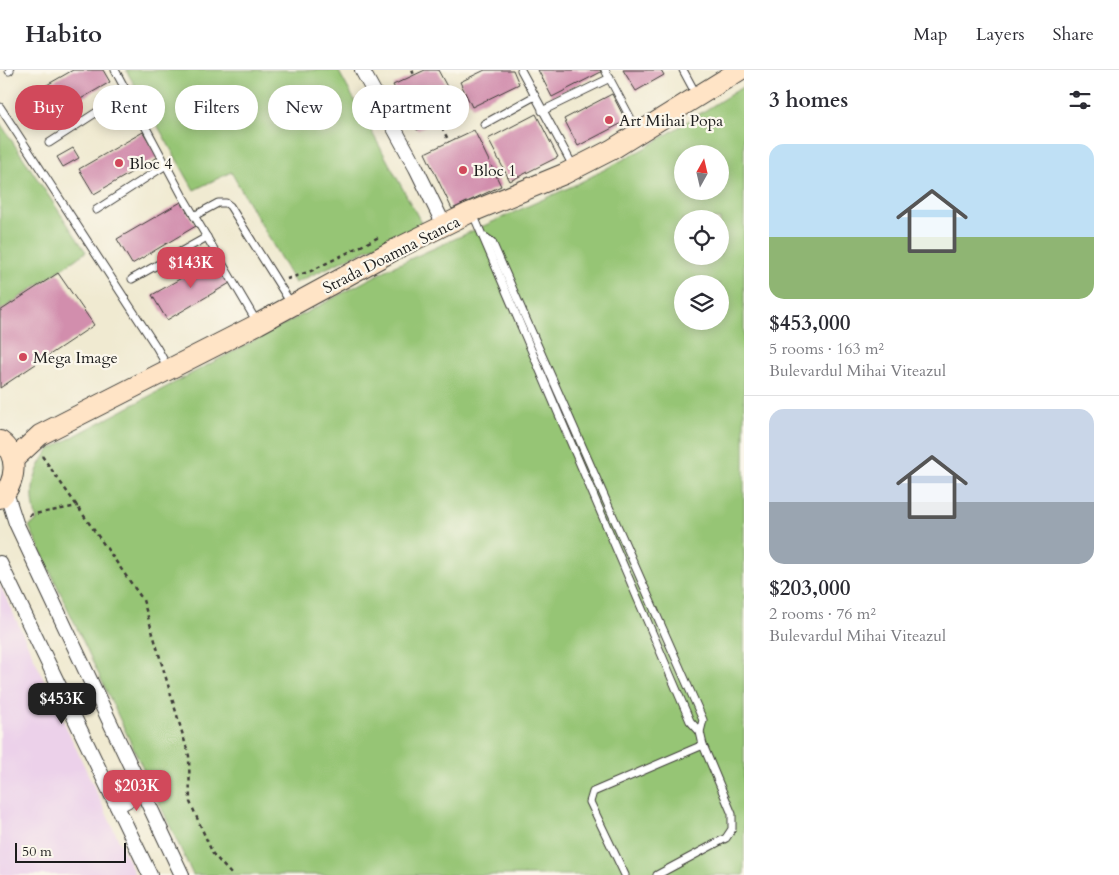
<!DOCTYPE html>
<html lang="en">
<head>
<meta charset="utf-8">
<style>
  :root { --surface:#fff; --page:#f7f7f7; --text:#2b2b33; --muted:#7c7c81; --line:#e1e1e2; --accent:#d1495b }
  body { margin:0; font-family:Cardo,serif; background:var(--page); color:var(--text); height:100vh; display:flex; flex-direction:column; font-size:19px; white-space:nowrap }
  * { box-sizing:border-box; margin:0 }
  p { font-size:16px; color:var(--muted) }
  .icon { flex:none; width:28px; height:28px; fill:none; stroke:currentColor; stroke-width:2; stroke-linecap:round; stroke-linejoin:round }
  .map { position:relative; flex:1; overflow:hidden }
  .drawer { display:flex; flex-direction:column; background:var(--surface); width:375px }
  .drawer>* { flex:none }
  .top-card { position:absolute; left:15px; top:15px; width:475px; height:45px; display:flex; gap:10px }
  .needle { width:32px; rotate:8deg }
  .controls { position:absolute; left:674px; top:75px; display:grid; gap:10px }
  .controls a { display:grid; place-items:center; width:55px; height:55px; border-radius:50%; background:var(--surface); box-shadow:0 2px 12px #0003; font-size:25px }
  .scale { position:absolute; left:15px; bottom:12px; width:111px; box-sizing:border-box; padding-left:5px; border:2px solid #1c1c1c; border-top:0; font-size:14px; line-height:18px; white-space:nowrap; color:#1c1c1c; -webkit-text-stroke:4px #fbf7ec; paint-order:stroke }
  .price { position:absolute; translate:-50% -42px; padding:0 11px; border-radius:10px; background:var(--accent); color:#fff; font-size:16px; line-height:32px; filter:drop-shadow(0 1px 2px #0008) }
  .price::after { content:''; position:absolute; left:50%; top:30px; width:15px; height:11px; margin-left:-8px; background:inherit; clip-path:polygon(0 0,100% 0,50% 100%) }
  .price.on { background:#222; color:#fff }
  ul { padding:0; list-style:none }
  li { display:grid; align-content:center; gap:10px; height:265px; padding:0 25px }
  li+li { border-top:1px solid var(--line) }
  li span { display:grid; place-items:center; height:155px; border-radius:15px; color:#555 }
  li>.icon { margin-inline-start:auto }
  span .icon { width:90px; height:90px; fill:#fffc; stroke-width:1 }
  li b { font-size:21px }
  h2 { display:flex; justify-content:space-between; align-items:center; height:60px; padding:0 25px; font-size:21px }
  .pill { padding:0 18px; border-radius:22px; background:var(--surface); box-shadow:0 2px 12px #0003; font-size:18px; line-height:45px }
  .pill.on { background:var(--accent); color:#fff }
  header { display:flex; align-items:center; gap:30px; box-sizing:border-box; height:70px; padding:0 25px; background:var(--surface); border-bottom:1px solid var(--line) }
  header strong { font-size:24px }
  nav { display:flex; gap:28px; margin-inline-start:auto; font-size:18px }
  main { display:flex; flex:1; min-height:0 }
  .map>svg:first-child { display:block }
</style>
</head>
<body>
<header>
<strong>Habito</strong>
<nav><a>Map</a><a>Layers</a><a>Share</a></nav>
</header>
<main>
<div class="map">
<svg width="744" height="805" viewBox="0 0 744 805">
  <rect width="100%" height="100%" fill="#fbf7ec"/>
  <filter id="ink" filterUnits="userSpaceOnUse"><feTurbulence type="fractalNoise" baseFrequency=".02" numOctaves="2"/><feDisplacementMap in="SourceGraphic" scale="10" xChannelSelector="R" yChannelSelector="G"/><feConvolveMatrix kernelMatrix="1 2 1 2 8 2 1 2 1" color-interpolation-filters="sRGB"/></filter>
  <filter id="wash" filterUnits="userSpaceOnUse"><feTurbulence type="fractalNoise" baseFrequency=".0096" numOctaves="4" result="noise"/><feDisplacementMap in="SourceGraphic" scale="20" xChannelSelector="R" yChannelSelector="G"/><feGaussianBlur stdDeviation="1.12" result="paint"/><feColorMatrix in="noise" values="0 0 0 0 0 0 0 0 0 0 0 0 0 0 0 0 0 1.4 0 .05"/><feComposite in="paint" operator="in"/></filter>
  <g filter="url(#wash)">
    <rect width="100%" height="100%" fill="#f0ead1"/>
    <polygon fill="#ecd1ea" points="0,515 135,805 0,805"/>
    <g fill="#96c574" stroke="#597048" fill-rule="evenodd">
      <polygon points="126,0 338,0 422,154 295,213 231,102 194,120"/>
      <path d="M744,16V805H193L29,456L37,451C29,421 32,403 50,379L390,198L577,114L647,77ZM682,84H720V121H682ZM682,149H720V186H682ZM682,214H720V251H682Z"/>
      <polygon points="0,53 86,182 0,241"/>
    </g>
    <g id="blocks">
      <g fill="#d28ead">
        <polygon points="73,0 103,0 110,12 46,49 31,24"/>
        <polygon points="425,0 438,0 459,39 417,60 393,15"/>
        <polygon points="485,0 513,0 519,14 472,37 460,12"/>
        <polygon points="538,0 600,0 601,2 552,27"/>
        <polygon points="623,0 661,0 664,5 636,21"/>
        <polygon points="612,24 626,51 578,76 564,49"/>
        <polygon points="536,44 558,87 510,111 488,69"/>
        <polygon points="474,60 501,116 452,139 425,83"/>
        <polygon points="143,62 158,87 94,124 79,99"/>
        <polygon points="73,78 79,88 63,97 57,87"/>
        <polygon points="181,132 196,156 132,194 117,169"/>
        <polygon points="216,188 230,213 167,250 152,225"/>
        <polygon points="58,203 94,255 0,318 0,241"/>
      </g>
    </g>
  </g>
  <g filter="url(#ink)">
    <use href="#blocks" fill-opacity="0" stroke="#3c3b37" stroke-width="1"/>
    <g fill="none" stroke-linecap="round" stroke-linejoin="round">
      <g stroke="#3c3b37" stroke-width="9">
        <g id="lane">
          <polyline points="115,0 182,125 258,254"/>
          <polyline points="521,0 573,96"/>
          <polyline points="605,0 638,62"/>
          <polyline points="683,0 697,26"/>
          <polyline points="9,1 10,0"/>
          <polyline points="0,37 157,278 168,298"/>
          <polyline points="542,41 610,8"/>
          <polyline points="484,54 535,26"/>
          <polyline points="49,73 128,22"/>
          <polyline points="96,140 166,95"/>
          <polyline points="473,144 690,651 700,662 703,675 732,744 732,759 726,768 657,805"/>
          <polyline points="194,146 218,133 226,133 230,136 292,235"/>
          <polyline points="485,167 492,172 703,650 700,662"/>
          <polyline points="132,209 207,167"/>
          <polyline points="625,805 590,732 593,722 703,675"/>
        </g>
      </g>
      <g stroke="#3c3b37" stroke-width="16">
        <g id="street">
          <polyline points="362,0 416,98 444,155"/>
          <polyline points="6,422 16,453 182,805"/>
          <polyline points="0,493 150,805"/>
          <polyline points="117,736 143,722"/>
        </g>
      </g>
      <g stroke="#3c3b37" stroke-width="22">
        <g id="secondary">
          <path d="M0,371C20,385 16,413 0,428"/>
          <polyline points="13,390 40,365 258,254 396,179 469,143 564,104 611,80 740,0"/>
        </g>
      </g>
      <g stroke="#3c3b37" stroke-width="2.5" stroke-dasharray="4 4" stroke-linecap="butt">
        <polyline points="412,0 414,5"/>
        <polyline points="442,57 449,72"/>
        <polyline points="287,209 311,201 379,167"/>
        <polyline points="42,386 143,530 189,686 190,732 213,784 232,805"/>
        <polyline points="29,445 78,436"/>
      </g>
      <use href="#lane" stroke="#fff" stroke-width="7"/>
      <use href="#street" stroke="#fff" stroke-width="14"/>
      <use href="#secondary" stroke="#ffe4c6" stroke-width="20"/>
    </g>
  </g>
  <g fill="#d1495b" stroke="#fbf7ec" stroke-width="2">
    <circle cx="609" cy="50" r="5"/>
    <circle cx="119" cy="93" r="5"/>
    <circle cx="463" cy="100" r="5"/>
    <circle cx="23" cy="287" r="5"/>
  </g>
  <g text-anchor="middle" stroke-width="4.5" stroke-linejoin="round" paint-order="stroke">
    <g font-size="16" fill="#1c1c1c" stroke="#fbf7ec" text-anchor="start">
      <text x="619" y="56">Art Mihai Popa</text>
      <text x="129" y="99">Bloc 4</text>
      <text x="473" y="106">Bloc 1</text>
      <text x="33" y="293">Mega Image</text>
    </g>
    <g font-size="16" fill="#1c1c1c" stroke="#fbf7ec">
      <text transform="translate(391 184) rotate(-27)" y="6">Strada Doamna Stanca</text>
    </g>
  </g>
</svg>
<div class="controls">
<a><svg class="needle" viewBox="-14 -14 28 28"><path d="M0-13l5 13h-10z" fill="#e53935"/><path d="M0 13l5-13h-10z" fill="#7c7c81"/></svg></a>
<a><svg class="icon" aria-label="locate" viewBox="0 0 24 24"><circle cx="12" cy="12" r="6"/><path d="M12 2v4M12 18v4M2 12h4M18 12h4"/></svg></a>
<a><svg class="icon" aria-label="layers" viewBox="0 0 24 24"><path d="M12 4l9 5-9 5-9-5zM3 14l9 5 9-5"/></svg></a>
</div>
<div class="scale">50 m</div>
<b class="price" style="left:191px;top:219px">$143K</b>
<b class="price on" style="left:62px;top:655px">$453K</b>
<b class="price" style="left:137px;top:742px">$203K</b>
<div class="top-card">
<a class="pill on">Buy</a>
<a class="pill">Rent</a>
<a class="pill">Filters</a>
<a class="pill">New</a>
<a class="pill">Apartment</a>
</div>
</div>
<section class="drawer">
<h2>3 homes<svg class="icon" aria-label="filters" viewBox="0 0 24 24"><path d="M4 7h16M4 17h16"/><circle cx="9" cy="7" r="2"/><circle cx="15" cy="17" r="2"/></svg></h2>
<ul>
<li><span style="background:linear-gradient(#bfe0f5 60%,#8fb573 0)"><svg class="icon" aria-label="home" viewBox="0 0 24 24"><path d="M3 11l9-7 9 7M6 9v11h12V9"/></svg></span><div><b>$453,000</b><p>5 rooms · 163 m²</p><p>Bulevardul Mihai Viteazul</p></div></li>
<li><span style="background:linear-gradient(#c9d6e8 60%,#9aa5b1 0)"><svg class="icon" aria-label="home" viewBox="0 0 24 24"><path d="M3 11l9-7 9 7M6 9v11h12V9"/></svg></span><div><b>$203,000</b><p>2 rooms · 76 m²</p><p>Bulevardul Mihai Viteazul</p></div></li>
</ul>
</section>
</main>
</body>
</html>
